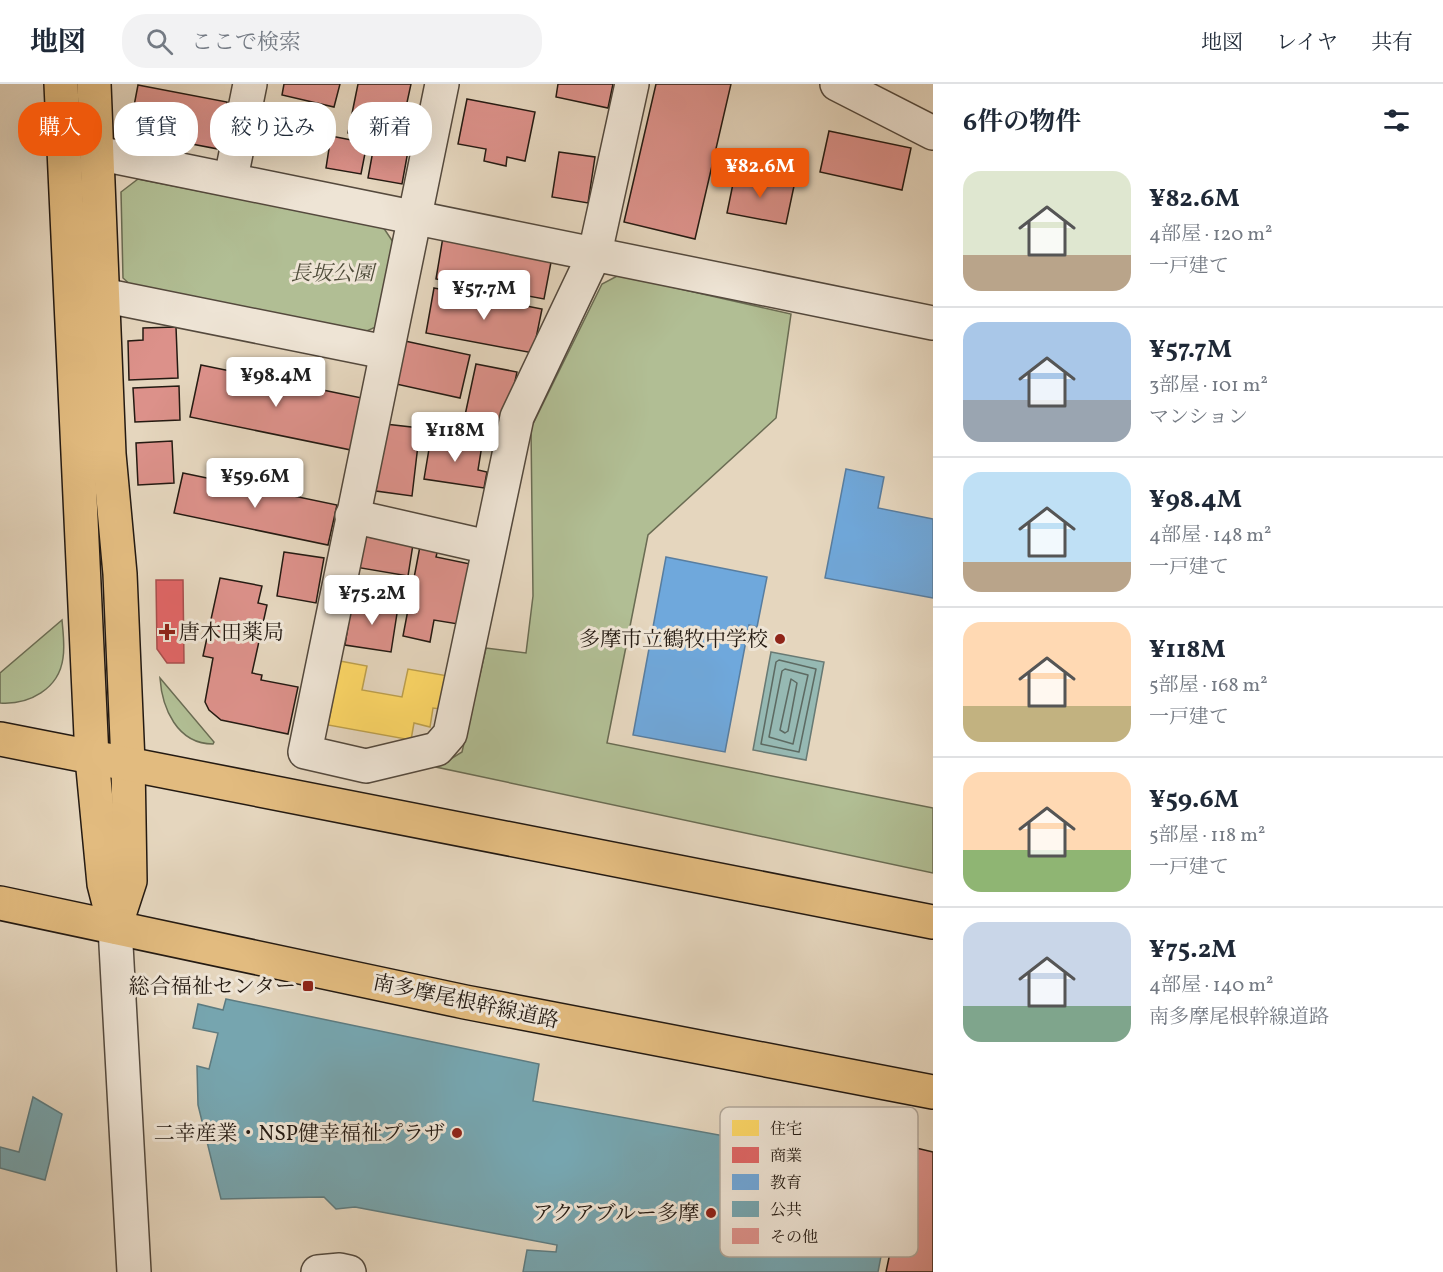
<!DOCTYPE html>
<html lang="ja">
<head>
<meta charset="utf-8">
<style>
  :root { --surface:#fff; --page:#f2f2f3; --text:#1f2937; --muted:#747a83; --line:#e0e1e3; --accent:#ea580c }
  body { margin:0; font-family:Vollkorn,"Noto Serif JP",serif; background:var(--page); color:var(--text); height:100vh; display:flex; flex-direction:column; font-size:22px; white-space:nowrap }
  * { box-sizing:border-box; margin:0 }
  p { font-size:20px; color:var(--muted) }
  .icon { flex:none; width:33px; height:33px; fill:none; stroke:currentColor; stroke-width:2; stroke-linecap:round; stroke-linejoin:round }
  .map { position:relative; flex:1; overflow:hidden }
  .side { display:flex; flex-direction:column; background:var(--surface); width:510px }
  .side>* { flex:none }
  .guide { position:absolute; left:18px; top:18px; width:570px; height:54px; display:flex; gap:12px }
  .price { position:absolute; translate:-50% -51px; padding:0 14px; border-radius:6px; background:#fff; color:#222; font-size:20px; line-height:39px; filter:drop-shadow(0 2px 3px #0008) }
  .price::after { content:''; position:absolute; left:50%; top:36px; width:18px; height:14px; margin-left:-9px; background:inherit; clip-path:polygon(0 0,100% 0,50% 100%) }
  .price.current { background:var(--accent); color:#fff }
  ul { padding:0; list-style:none }
  li { display:flex; align-items:center; gap:18px; height:150px; padding:0 30px }
  li+li { border-top:2px solid var(--line) }
  li span { display:grid; place-items:center; flex:none; width:168px; height:120px; border-radius:18px; color:#555 }
  li>.icon { margin-inline-start:auto }
  span .icon { width:72px; height:72px; fill:#fffc; stroke-width:1 }
  li b { font-size:26px }
  h2 { display:flex; justify-content:space-between; align-items:center; height:72px; padding:0 30px; font-size:26px }
  .chip { padding:0 21px; border-radius:24px; background:var(--surface); box-shadow:0 6px 24px #0002; font-size:21px; line-height:54px }
  .chip.current { background:var(--accent); color:#fff }
  header { display:flex; align-items:center; gap:36px; box-sizing:border-box; height:84px; padding:0 30px; background:var(--surface); border-bottom:2px solid var(--line) }
  header strong { font-size:28px }
  nav { display:flex; gap:33px; margin-inline-start:auto; font-size:21px }
  .search { width:420px; height:54px; background:var(--page); display:flex; align-items:center; gap:15px; box-sizing:border-box; padding:0 21px; border-radius:24px; color:var(--muted); font-size:22px }
  main { display:flex; flex:1; min-height:0 }
  .map>svg:first-child { display:block }
</style>
</head>
<body>
<header>
<strong>地図</strong>
<div class="search"><svg class="icon" aria-label="search" viewBox="0 0 24 24"><circle cx="10" cy="10" r="6"/><path d="M15 15l6 6"/></svg>ここで検索</div>
<nav><a>地図</a><a>レイヤ</a><a>共有</a></nav>
</header>
<main>
<div class="map">
<svg width="933" height="1188" viewBox="0 0 933 1188">
  <rect width="100%" height="100%" fill="#e5d6be"/>
  <filter id="stains"><feTurbulence type="fractalNoise" baseFrequency=".00333" numOctaves="4"/><feColorMatrix values="0 0 0 0 .2 0 0 0 0 .09 0 0 0 0 .02 0 0 0 .5 -.17"/></filter>
  <radialGradient id="worn" r=".72"><stop offset=".6" stop-color="#630" stop-opacity="0"/><stop offset="1" stop-color="#630" stop-opacity=".3"/></radialGradient>
  <g fill="#b1be94" stroke="#6a6c53" stroke-width="1.5">
    <polygon points="138,95 383,143 395,161 378,242 360,250 134,204 123,194 121,108"/>
    <polygon points="619,191 791,230 776,334 648,451 607,659 933,724 933,789 431,682 449,676 462,668 486,564 526,569 533,512 531,344 602,200"/>
    <path d="M62,536C63,548 65,562 63,574C59,605 29,621 0,619V589Z"/>
    <path d="M160,594L214,658L213,660C177,660 162,624 160,594Z"/>
  </g>
  <polygon fill="#96b9b3" stroke="#687973" stroke-width="1.5" points="771,568 824,578 806,676 753,666"/>
  <polygon fill="#ffd966" stroke="#bda04d" stroke-width="1.5" points="340,577 367,582 362,606 402,613 408,585 454,593 449,626 433,624 430,643 414,639 411,656 328,641"/>
  <polygon fill="#e06666" stroke="#a84f4d" stroke-width="1.5" points="156,496 183,496 184,579 167,579 157,565"/>
  <g fill="#6fa8dc" stroke="#587d9f" stroke-width="1.5">
    <polygon points="846,385 884,393 878,424 933,435 933,514 825,494"/>
    <polygon points="666,473 767,493 757,543 749,541 725,668 633,651"/>
  </g>
  <g fill="#76a5af" stroke="#5d7b80" stroke-width="1.5">
    <polygon points="226,915 539,980 533,1017 866,1078 864,1094 895,1099 878,1188 523,1188 527,1166 556,1168 557,1161 355,1123 336,1125 324,1113 221,1115 198,1021 197,982 209,985 218,949 193,944 198,920 223,926"/>
    <polygon points="33,1013 62,1030 45,1096 0,1084 0,1063 19,1068"/>
  </g>
  <g fill="none" stroke-linecap="round" stroke-linejoin="round">
    <g stroke="#5d6a62" stroke-width="1.5">
      <polygon points="779,576 816,585 799,668 761,660 776,578"/>
      <polygon points="785,585 808,591 793,660 769,653 782,587"/>
      <polygon points="791,595 797,599 788,647 785,649 780,646"/>
    </g>
  </g>
  <g fill="#dc918a" stroke="#241a12" stroke-width="1.5">
    <polygon points="284,0 340,0 334,23 282,11"/>
    <polygon points="358,0 411,0 398,60 348,49"/>
    <polygon points="558,0 613,0 608,24 556,13"/>
    <polygon points="656,0 731,0 695,155 624,138"/>
    <polygon points="138,1 227,18 218,65 129,48"/>
    <polygon points="467,15 535,28 525,77 507,73 506,82 484,77 486,65 458,60"/>
    <polygon points="255,17 301,25 297,49 251,41"/>
    <polygon points="829,47 911,64 902,106 820,88"/>
    <polygon points="331,52 367,59 361,90 326,84"/>
    <polygon points="374,61 408,67 402,100 368,94"/>
    <polygon points="559,68 595,73 588,119 552,113"/>
    <polygon points="735,90 794,102 786,140 727,129"/>
    <polygon points="443,153 552,173 544,215 436,195"/>
    <polygon points="434,204 542,225 533,269 426,249"/>
    <polygon points="176,243 178,294 129,296 128,257 143,256 143,244"/>
    <polygon points="405,257 470,271 460,314 396,300"/>
    <polygon points="476,280 517,288 502,358 461,350"/>
    <polygon points="201,281 362,314 351,366 190,333"/>
    <polygon points="179,302 180,336 135,338 133,304"/>
    <polygon points="385,340 420,344 412,412 376,407"/>
    <polygon points="431,353 482,361 478,386 487,388 484,404 424,395"/>
    <polygon points="172,357 174,399 138,401 136,359"/>
    <polygon points="183,389 337,421 328,461 174,429"/>
    <polygon points="375,448 414,454 408,492 355,483 361,452 374,454"/>
    <polygon points="421,457 439,461 436,473 475,481 464,541 434,536 430,558 403,552"/>
    <polygon points="284,468 324,474 316,519 277,512"/>
    <polygon points="220,494 262,502 258,519 267,521 252,589 262,591 261,596 298,603 288,650 221,636 209,626 205,618 213,574 203,572"/>
    <polygon points="352,516 398,523 391,568 345,561"/>
    <polygon points="912,1063 933,1068 933,1188 886,1188"/>
  </g>
  <g fill="none" stroke-linecap="round" stroke-linejoin="round">
    <g stroke="#54493d" stroke-width="36">
      <g id="minor">
        <polyline points="442,0 305,668 366,682 437,665 450,650 517,333 595,169 632,0"/>
        <polyline points="837,0 933,49"/>
        <polyline points="97,69 933,239"/>
        <polyline points="231,94 250,0"/>
        <polyline points="102,211 385,268"/>
        <polyline points="352,432 488,463"/>
        <polyline points="115,843 134,1188"/>
        <polyline points="318,1188 340,1186 349,1188"/>
      </g>
    </g>
    <g stroke="#241a12" stroke-width="36">
      <g id="major">
        <polyline points="61,0 92,674 104,800 115,843"/>
        <polyline points="94,0 109,370 120,490 128,679 130,797 115,843"/>
        <polyline points="0,655 933,838"/>
        <polyline points="0,819 465,918 933,1008"/>
      </g>
    </g>
    <use href="#minor" stroke="#eee4d5" stroke-width="33"/>
    <use href="#major" stroke="#e2bb7f" stroke-width="33"/>
  </g>
  <g fill="#8f2418" stroke="#eee4d5" stroke-width="2">
    <path d="M164 539h6v6h6v6h-6v6h-6v-6h-6v-6h6z"/>
    <circle cx="780" cy="555" r="6"/>
    <rect x="302" y="896" width="12" height="12" rx="3"/>
    <circle cx="457" cy="1049" r="6"/>
    <circle cx="711" cy="1129" r="6"/>
  </g>
  <g text-anchor="middle" stroke-width="6" stroke-linejoin="round" paint-order="stroke">
    <g font-size="21" font-style="italic" fill="#4e4b39" stroke="#eee4d5">
      <text x="332" y="196">長坂公園</text>
    </g>
    <g font-size="21" fill="#241a12" stroke="#eee4d5" text-anchor="end">
      <text x="179" y="555" text-anchor="start">唐木田薬局</text>
      <text x="768" y="562">多摩市立鶴牧中学校</text>
      <text x="296" y="909">総合福祉センター</text>
      <text x="445" y="1056">二幸産業・NSP健幸福祉プラザ</text>
      <text x="699" y="1136">アクアブルー多摩</text>
    </g>
    <g font-size="21" fill="#241a12" stroke="#eee4d5">
      <text transform="translate(466 917) rotate(12)" y="7">南多摩尾根幹線道路</text>
    </g>
  </g>
  <rect x="720" y="1023" width="198" height="150" rx="9" fill="#eee4d5" stroke="#b1a79a" stroke-width="1.5"/>
  <rect x="732" y="1036" width="27" height="16" fill="#ffd966"/>
  <rect x="732" y="1063" width="27" height="16" fill="#e06666"/>
  <rect x="732" y="1090" width="27" height="16" fill="#6fa8dc"/>
  <rect x="732" y="1117" width="27" height="16" fill="#76a5af"/>
  <rect x="732" y="1144" width="27" height="16" fill="#dc918a"/>
  <g font-size="16" fill="#241a12">
    <text x="770" y="1050">住宅</text>
    <text x="770" y="1077">商業</text>
    <text x="770" y="1104">教育</text>
    <text x="770" y="1131">公共</text>
    <text x="770" y="1158">その他</text>
  </g>
  <rect width="100%" height="100%" filter="url(#stains)"/>
  <rect width="100%" height="100%" fill="url(#worn)"/>
</svg>
<b class="price current" style="left:760px;top:115px">¥82.6M</b>
<b class="price" style="left:484px;top:237px">¥57.7M</b>
<b class="price" style="left:276px;top:324px">¥98.4M</b>
<b class="price" style="left:455px;top:379px">¥118M</b>
<b class="price" style="left:255px;top:425px">¥59.6M</b>
<b class="price" style="left:372px;top:542px">¥75.2M</b>
<div class="guide">
<a class="chip current">購入</a>
<a class="chip">賃貸</a>
<a class="chip">絞り込み</a>
<a class="chip">新着</a>
</div>
</div>
<section class="side">
<h2>6件の物件<svg class="icon" aria-label="filters" viewBox="0 0 24 24"><path d="M4 7h16M4 17h16"/><circle cx="9" cy="7" r="2"/><circle cx="15" cy="17" r="2"/></svg></h2>
<ul>
<li><span style="background:linear-gradient(#dfe7d0 70%,#b9a48a 0)"><svg class="icon" aria-label="home" viewBox="0 0 24 24"><path d="M3 11l9-7 9 7M6 9v11h12V9"/></svg></span><div><b>¥82.6M</b><p>4部屋 · 120 m²</p><p>一戸建て</p></div></li>
<li><span style="background:linear-gradient(#a9c7e8 65%,#9aa5b1 0)"><svg class="icon" aria-label="home" viewBox="0 0 24 24"><path d="M3 11l9-7 9 7M6 9v11h12V9"/></svg></span><div><b>¥57.7M</b><p>3部屋 · 101 m²</p><p>マンション</p></div></li>
<li><span style="background:linear-gradient(#bfe0f5 75%,#b9a48a 0)"><svg class="icon" aria-label="home" viewBox="0 0 24 24"><path d="M3 11l9-7 9 7M6 9v11h12V9"/></svg></span><div><b>¥98.4M</b><p>4部屋 · 148 m²</p><p>一戸建て</p></div></li>
<li><span style="background:linear-gradient(#ffd9b3 70%,#c2b280 0)"><svg class="icon" aria-label="home" viewBox="0 0 24 24"><path d="M3 11l9-7 9 7M6 9v11h12V9"/></svg></span><div><b>¥118M</b><p>5部屋 · 168 m²</p><p>一戸建て</p></div></li>
<li><span style="background:linear-gradient(#ffd9b3 65%,#8fb573 0)"><svg class="icon" aria-label="home" viewBox="0 0 24 24"><path d="M3 11l9-7 9 7M6 9v11h12V9"/></svg></span><div><b>¥59.6M</b><p>5部屋 · 118 m²</p><p>一戸建て</p></div></li>
<li><span style="background:linear-gradient(#c9d6e8 70%,#7fa58c 0)"><svg class="icon" aria-label="home" viewBox="0 0 24 24"><path d="M3 11l9-7 9 7M6 9v11h12V9"/></svg></span><div><b>¥75.2M</b><p>4部屋 · 140 m²</p><p>南多摩尾根幹線道路</p></div></li>
</ul>
</section>
</main>
</body>
</html>
